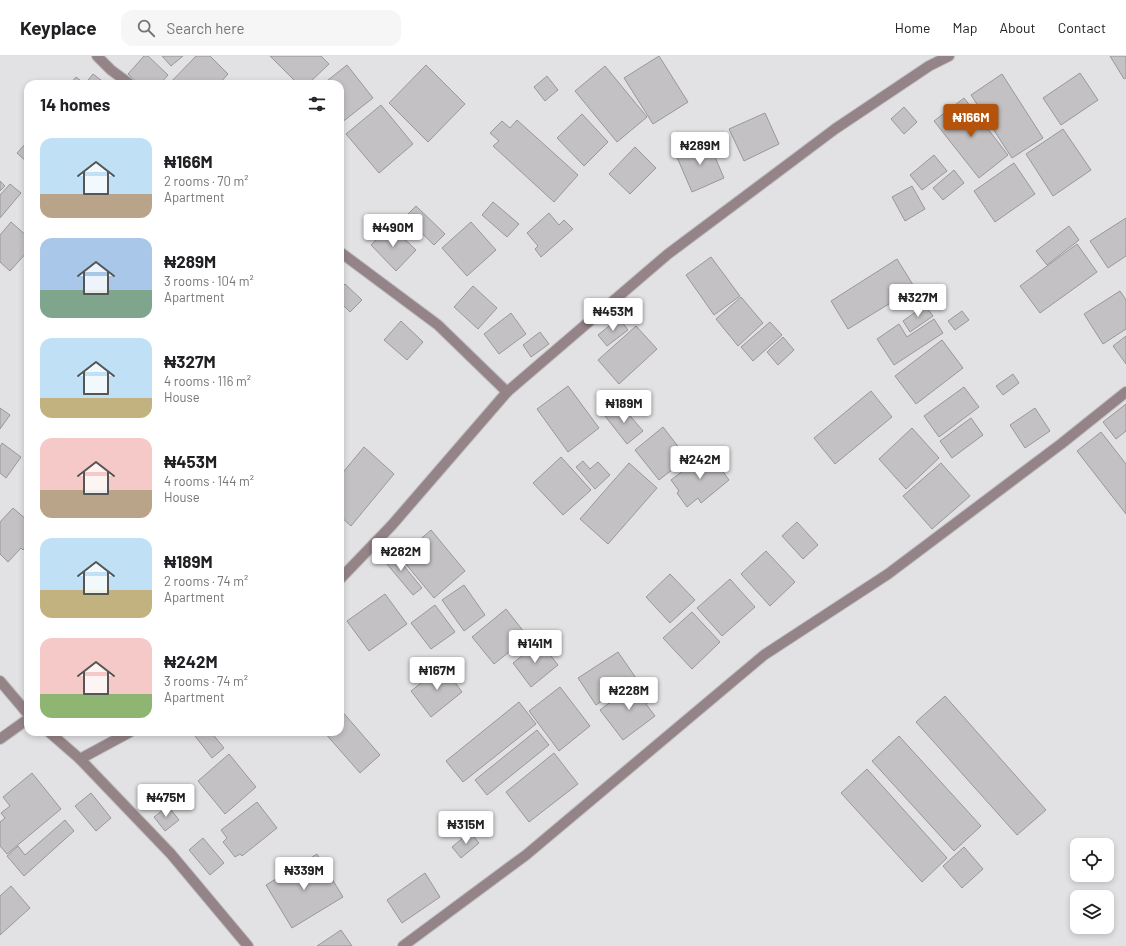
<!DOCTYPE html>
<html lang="en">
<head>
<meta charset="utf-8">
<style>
  :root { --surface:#fff; --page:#f6f6f6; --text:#202124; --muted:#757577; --line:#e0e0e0; --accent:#b45309 }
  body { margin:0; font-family:Barlow,sans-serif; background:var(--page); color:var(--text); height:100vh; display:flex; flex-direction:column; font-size:15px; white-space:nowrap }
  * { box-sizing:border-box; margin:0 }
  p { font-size:13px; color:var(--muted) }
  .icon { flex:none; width:22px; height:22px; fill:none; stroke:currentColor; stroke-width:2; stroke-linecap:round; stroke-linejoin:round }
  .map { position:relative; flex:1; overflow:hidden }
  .side { position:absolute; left:24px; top:24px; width:320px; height:656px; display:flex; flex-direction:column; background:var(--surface); border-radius:12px; box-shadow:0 2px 6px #0003 }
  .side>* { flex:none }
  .controls { position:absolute; left:1070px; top:782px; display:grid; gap:8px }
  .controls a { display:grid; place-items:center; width:44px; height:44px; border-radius:8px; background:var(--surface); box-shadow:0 2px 6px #0003; font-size:20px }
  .price { position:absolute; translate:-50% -34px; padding:0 9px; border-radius:4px; background:#fff; color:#222; font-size:13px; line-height:26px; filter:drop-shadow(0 1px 2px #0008) }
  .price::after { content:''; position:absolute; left:50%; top:24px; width:12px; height:9px; margin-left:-6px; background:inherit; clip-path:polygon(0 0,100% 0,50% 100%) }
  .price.active { background:var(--accent); color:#fff }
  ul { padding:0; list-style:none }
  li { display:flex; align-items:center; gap:12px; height:100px; padding:0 16px }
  li span { display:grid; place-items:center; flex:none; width:112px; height:80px; border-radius:12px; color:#555 }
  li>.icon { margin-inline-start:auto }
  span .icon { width:48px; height:48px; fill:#fffc; stroke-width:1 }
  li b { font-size:17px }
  h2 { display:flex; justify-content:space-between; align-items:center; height:48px; padding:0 16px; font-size:17px }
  header { display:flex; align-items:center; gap:24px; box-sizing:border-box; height:56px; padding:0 20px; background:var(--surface); border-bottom:1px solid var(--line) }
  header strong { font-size:19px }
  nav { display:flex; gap:22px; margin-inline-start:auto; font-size:14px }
  .search { width:280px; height:36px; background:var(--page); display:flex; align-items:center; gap:10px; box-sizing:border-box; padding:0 14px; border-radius:12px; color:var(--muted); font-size:15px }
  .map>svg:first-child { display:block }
</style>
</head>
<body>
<header>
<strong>Keyplace</strong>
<div class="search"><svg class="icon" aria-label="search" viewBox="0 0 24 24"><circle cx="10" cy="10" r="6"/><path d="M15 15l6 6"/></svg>Search here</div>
<nav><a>Home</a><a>Map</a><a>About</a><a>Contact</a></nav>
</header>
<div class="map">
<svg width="1126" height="890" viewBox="0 0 1126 890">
  <rect width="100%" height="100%" fill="#e2e2e5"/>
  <g fill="#c3c1c3" stroke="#9a9799">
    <polygon points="144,0 148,0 168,19 160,28 139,28 128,18"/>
    <polygon points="162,0 183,0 171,10"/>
    <polygon points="196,0 210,0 228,18 219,28 169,28"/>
    <polygon points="270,0 321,0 329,8 308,28 298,28"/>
    <polygon points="659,0 688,46 653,68 624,22"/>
    <polygon points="1110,0 1126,0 1126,22 1124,23"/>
    <polygon points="347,9 373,42 341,67 340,65 340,28 323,28"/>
    <polygon points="426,9 465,48 428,86 389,47"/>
    <polygon points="605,10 647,61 617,86 575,35"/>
    <polygon points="1080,17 1098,44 1061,69 1043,42"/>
    <polygon points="93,18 106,28 70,28 76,21 85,28"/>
    <polygon points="1002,18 1043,82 1012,102 971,39"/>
    <polygon points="547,20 558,34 545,45 534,31"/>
    <polygon points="964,42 1008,99 979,122 934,65"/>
    <polygon points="381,49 413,88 379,117 346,78"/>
    <polygon points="904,51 917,66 904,78 891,63"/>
    <polygon points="765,57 779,88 744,105 729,73"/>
    <polygon points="582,58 608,86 584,110 557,82"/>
    <polygon points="517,64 578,119 554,146 493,90 499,85 490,77 502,65 510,72"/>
    <polygon points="1063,73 1091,114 1053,140 1026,98"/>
    <polygon points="28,85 28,107 17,97"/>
    <polygon points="708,85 724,122 692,136 676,99"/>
    <polygon points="635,91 656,112 630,138 609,118"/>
    <polygon points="934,99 947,115 922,134 910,119"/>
    <polygon points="1014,107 1035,138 995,166 974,135"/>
    <polygon points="954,114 964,127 943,144 933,132"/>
    <polygon points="0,125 5,130 0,135"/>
    <polygon points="10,128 21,137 0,162 0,139"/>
    <polygon points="912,130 925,153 905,165 892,141"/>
    <polygon points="493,146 519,168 507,181 482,159"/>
    <polygon points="416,150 445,178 434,189 405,161"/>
    <polygon points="549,157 559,169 564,164 573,173 541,201 535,193 538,190 527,177"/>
    <polygon points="1126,162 1126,200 1108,212 1090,185"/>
    <polygon points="11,166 28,181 28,195 10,215 0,206 0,179"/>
    <polygon points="471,166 496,194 467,220 442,192"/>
    <polygon points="390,169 416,194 396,215 371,189"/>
    <polygon points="1069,170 1079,184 1047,209 1036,195"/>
    <polygon points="1077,188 1097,216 1040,257 1020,230"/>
    <polygon points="711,201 740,240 714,259 686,219"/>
    <polygon points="897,203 915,232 848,273 831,245"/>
    <polygon points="345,228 362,244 350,256 340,246 340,233"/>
    <polygon points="473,230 497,252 478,273 454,251"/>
    <polygon points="1120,235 1126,244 1126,273 1103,288 1084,258"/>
    <polygon points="741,241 763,267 738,290 716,263"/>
    <polygon points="925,249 933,260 910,276 903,265"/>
    <polygon points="962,255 969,264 955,274 948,265"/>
    <polygon points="511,257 526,278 499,298 484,278"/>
    <polygon points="619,262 628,274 607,290 598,279"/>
    <polygon points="934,263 943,277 894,309 877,283 899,268 907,281"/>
    <polygon points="401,265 423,286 407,304 384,284"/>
    <polygon points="770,266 782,279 753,305 741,291"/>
    <polygon points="636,270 657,293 619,328 598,304"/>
    <polygon points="540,276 549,288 531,301 523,289"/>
    <polygon points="1126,280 1126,308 1113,290"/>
    <polygon points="783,281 794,294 778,309 767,296"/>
    <polygon points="942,284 963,312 916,348 895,320"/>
    <polygon points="1013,318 1019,327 1003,339 996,330"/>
    <polygon points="568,330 599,372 568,396 537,353"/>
    <polygon points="964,331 979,351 939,381 924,360"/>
    <polygon points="871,335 892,361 835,408 814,382"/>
    <polygon points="620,348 643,375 627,388 605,360"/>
    <polygon points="1126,348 1126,375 1116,383 1103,366"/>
    <polygon points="0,352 10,359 0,373"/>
    <polygon points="1035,352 1050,375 1025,392 1010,369"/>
    <polygon points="971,362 983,379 952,402 940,385"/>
    <polygon points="663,371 687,402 659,424 635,394"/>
    <polygon points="912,372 939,402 906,433 879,403"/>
    <polygon points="1101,376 1126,408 1126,458 1077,395"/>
    <polygon points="2,387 21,401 6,422 0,417 0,391"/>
    <polygon points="364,391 394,418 351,470 340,460 340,420"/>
    <polygon points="708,396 711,401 715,398 724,411 721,413 729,424 701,447 698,442 687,451 677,437 679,435 671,424"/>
    <polygon points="561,401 591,434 563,459 533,427"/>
    <polygon points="583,405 590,413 598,406 610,419 595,433 576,411"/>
    <polygon points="629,407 657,432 608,488 580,463"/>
    <polygon points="941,407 970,440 932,473 903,440"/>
    <polygon points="13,452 28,465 28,488 23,494 21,492 8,506 0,498 0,466"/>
    <polygon points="797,466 818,489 803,503 782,480"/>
    <polygon points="431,474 465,515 434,542 400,501"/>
    <polygon points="390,493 422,532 413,539 381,501"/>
    <polygon points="766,495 795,526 770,550 741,518"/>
    <polygon points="670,518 695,544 670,567 646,541"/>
    <polygon points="730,523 755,551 722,580 697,552"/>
    <polygon points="464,529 485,559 464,575 442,544"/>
    <polygon points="385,538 407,568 369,595 347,565"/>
    <polygon points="435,549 455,576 431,593 411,567"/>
    <polygon points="506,553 528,581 494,608 472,581"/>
    <polygon points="692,556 720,586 692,613 663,582"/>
    <polygon points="540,586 558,609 531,631 513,607"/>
    <polygon points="618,596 636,622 596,649 578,622"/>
    <polygon points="443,610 462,636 431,661 411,635"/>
    <polygon points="637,626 651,644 646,648 655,660 623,684 600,654"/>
    <polygon points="560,631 590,670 559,695 529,655"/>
    <polygon points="945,640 1046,754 1017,779 916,666"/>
    <polygon points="519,646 536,668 463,726 446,705"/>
    <polygon points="340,653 380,699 360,717 324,676 340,676"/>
    <polygon points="537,674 549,689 487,739 475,724"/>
    <polygon points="192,676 211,676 224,692 212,702"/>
    <polygon points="899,680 981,770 954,795 872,705"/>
    <polygon points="554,697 578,728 529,766 506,736"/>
    <polygon points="229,698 256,731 225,758 198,725"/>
    <polygon points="867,713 947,802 922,826 841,737"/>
    <polygon points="32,717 61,753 7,798 0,790 0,766 5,762 1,757 10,750 3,741"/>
    <polygon points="91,737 111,762 96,775 75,750"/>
    <polygon points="257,746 277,772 242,800 240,798 235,801 223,786 227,782 221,774"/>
    <polygon points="168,750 179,764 165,775 154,761"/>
    <polygon points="65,764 74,775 24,820 7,800 18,790 25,799"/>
    <polygon points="470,776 479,787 461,802 452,791"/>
    <polygon points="203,782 224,807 210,819 189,794"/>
    <polygon points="964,791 983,813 962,832 943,810"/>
    <polygon points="317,798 343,841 292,872 266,829"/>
    <polygon points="425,817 440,841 402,867 387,844"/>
    <polygon points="11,830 30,852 0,879 0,840"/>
    <polygon points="341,874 352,890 317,890"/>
  </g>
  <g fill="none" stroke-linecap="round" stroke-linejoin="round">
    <g stroke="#bebec0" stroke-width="12">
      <g id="minor">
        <polyline points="97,0 111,14 130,28"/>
        <polyline points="340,196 438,269 507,336"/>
        <polyline points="340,523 392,469 507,336 668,198 835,73 929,10 949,0"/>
        <polyline points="0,625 28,658"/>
        <polyline points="49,676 80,703 171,798 248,890"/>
        <polyline points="0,683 28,663"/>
        <polyline points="80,703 130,676"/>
        <polyline points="403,890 526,799 764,599 888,518 1061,388 1126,336"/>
      </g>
    </g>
    <use href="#minor" stroke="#958487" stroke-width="10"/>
  </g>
</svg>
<div class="controls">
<a><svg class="icon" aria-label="locate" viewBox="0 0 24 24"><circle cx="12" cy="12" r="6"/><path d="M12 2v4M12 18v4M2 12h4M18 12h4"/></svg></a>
<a><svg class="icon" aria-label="layers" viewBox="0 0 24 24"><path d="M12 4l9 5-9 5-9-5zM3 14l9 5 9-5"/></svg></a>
</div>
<b class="price active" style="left:971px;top:82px">₦166M</b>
<b class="price" style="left:700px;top:110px">₦289M</b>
<b class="price" style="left:393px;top:192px">₦490M</b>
<b class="price" style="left:918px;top:262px">₦327M</b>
<b class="price" style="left:613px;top:276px">₦453M</b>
<b class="price" style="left:624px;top:368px">₦189M</b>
<b class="price" style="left:700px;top:424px">₦242M</b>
<b class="price" style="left:401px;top:516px">₦282M</b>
<b class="price" style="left:535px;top:608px">₦141M</b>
<b class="price" style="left:437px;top:635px">₦167M</b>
<b class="price" style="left:629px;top:655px">₦228M</b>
<b class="price" style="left:166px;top:762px">₦475M</b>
<b class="price" style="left:466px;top:789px">₦315M</b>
<b class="price" style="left:304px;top:835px">₦339M</b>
<section class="side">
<h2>14 homes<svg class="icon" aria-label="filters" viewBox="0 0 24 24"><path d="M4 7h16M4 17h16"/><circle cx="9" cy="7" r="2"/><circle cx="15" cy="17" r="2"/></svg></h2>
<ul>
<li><span style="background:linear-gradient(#bfe0f5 70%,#b9a48a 0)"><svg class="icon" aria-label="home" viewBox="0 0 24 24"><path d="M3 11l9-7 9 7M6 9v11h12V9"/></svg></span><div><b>₦166M</b><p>2 rooms · 70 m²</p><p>Apartment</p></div></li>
<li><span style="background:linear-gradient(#a9c7e8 65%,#7fa58c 0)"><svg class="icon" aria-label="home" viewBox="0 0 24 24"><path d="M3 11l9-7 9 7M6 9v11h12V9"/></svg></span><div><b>₦289M</b><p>3 rooms · 104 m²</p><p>Apartment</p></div></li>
<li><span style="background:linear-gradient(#bfe0f5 75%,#c2b280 0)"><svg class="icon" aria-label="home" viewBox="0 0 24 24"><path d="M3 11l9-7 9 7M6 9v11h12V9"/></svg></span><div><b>₦327M</b><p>4 rooms · 116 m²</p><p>House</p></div></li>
<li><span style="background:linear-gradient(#f6c9c9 65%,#b9a48a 0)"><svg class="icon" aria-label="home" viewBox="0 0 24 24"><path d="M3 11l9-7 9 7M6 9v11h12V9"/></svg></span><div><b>₦453M</b><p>4 rooms · 144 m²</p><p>House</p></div></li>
<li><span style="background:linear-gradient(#bfe0f5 65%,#c2b280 0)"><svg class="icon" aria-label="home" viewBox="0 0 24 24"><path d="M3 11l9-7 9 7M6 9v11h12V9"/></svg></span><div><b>₦189M</b><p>2 rooms · 74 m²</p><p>Apartment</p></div></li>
<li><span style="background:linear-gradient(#f6c9c9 70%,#8fb573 0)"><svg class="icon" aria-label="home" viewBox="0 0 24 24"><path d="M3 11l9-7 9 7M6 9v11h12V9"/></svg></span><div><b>₦242M</b><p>3 rooms · 74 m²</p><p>Apartment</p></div></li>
</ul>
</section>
</div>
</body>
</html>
